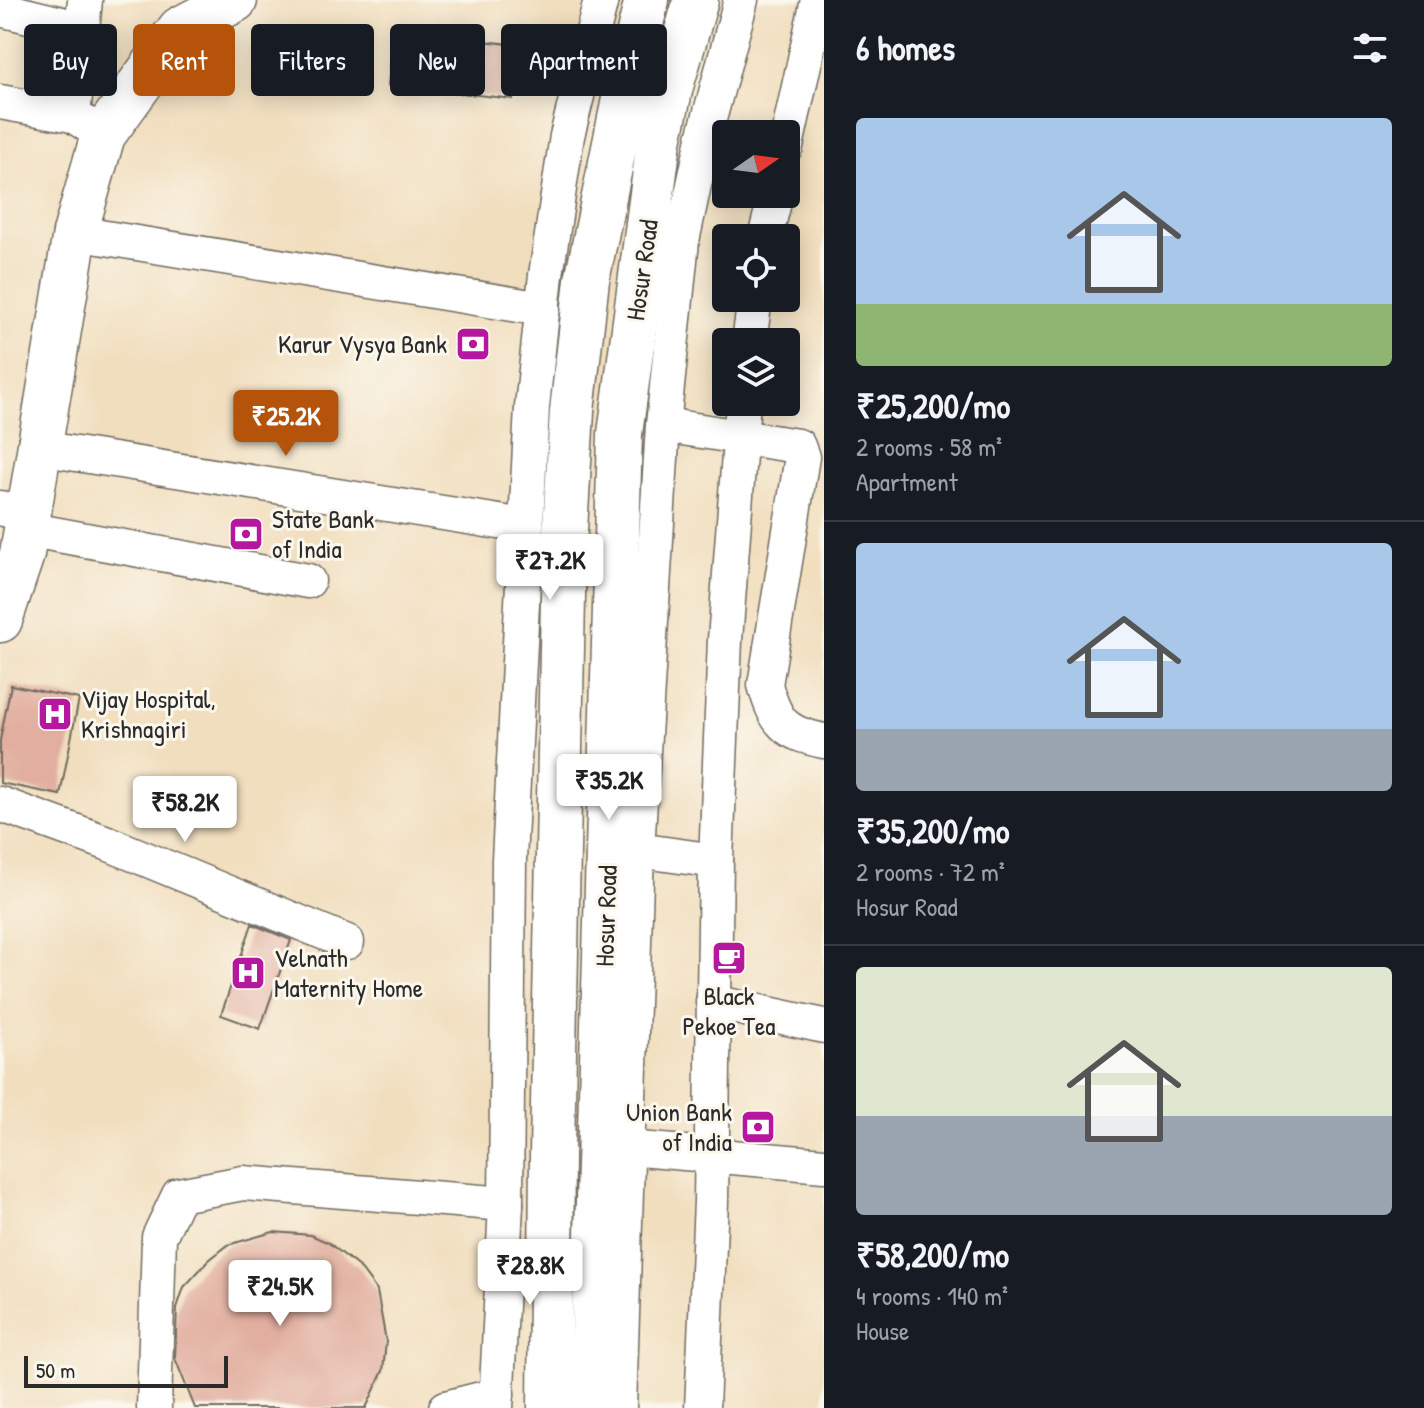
<!DOCTYPE html>
<html lang="en">
<head>
<meta charset="utf-8">
<style>
  :root { --surface:#171b24; --page:#20242c; --text:#f1f3f6; --muted:#9ea1a6; --line:#363941; --accent:#b45309 }
  body { margin:0; font-family:"Patrick Hand",sans-serif; background:var(--page); color:var(--text); height:100vh; display:flex; flex-direction:column; font-size:30px; white-space:nowrap }
  * { box-sizing:border-box; margin:0 }
  p { font-size:26px; color:var(--muted) }
  .icon { flex:none; width:44px; height:44px; fill:none; stroke:currentColor; stroke-width:2; stroke-linecap:round; stroke-linejoin:round }
  .map { position:relative; flex:1; overflow:hidden }
  .details { display:flex; flex-direction:column; background:var(--surface); width:600px }
  .details>* { flex:none }
  .hud { position:absolute; left:24px; top:24px; width:680px; height:72px; display:flex; gap:16px }
  .needle { width:52px; rotate:76deg }
  .fabs { position:absolute; left:712px; top:120px; display:grid; gap:16px }
  .fabs a { display:grid; place-items:center; width:88px; height:88px; border-radius:8px; background:var(--surface); box-shadow:0 4px 20px #0003; font-size:40px }
  .scale { position:absolute; left:24px; bottom:20px; width:204px; box-sizing:border-box; padding-left:8px; border:4px solid #2b2b2b; border-top:0; font-size:22px; line-height:28px; white-space:nowrap; color:#2b2b2b; -webkit-text-stroke:6px #fbf7ec; paint-order:stroke }
  .price { position:absolute; translate:-50% -68px; padding:0 18px; border-radius:8px; background:#fff; color:#222; font-size:26px; line-height:52px; filter:drop-shadow(0 2px 4px #0008) }
  .price::after { content:''; position:absolute; left:50%; top:48px; width:24px; height:18px; margin-left:-12px; background:inherit; clip-path:polygon(0 0,100% 0,50% 100%) }
  .price.current { background:var(--accent); color:#fff }
  ul { padding:0; list-style:none }
  li { display:grid; align-content:center; gap:16px; height:424px; padding:0 32px }
  li+li { border-top:2px solid var(--line) }
  li span { display:grid; place-items:center; height:248px; border-radius:8px; color:#555 }
  li>.icon { margin-inline-start:auto }
  span .icon { width:144px; height:144px; fill:#fffc; stroke-width:1 }
  li b { font-size:34px }
  h2 { display:flex; justify-content:space-between; align-items:center; height:96px; padding:0 32px; font-size:34px }
  .pill { padding:0 28px; border-radius:8px; background:var(--surface); box-shadow:0 4px 20px #0003; font-size:28px; line-height:72px }
  .pill.current { background:var(--accent); color:#fff }
  main { display:flex; flex:1; min-height:0 }
  .map>svg:first-child { display:block }
</style>
</head>
<body>
<main>
<div class="map">
<svg width="824" height="1408" viewBox="0 0 824 1408">
  <rect width="100%" height="100%" fill="#fbf7ec"/>
  <filter id="ink" filterUnits="userSpaceOnUse"><feTurbulence type="fractalNoise" baseFrequency=".0125" numOctaves="2"/><feDisplacementMap in="SourceGraphic" scale="16" xChannelSelector="R" yChannelSelector="G"/><feConvolveMatrix kernelMatrix="1 2 1 2 8 2 1 2 1" color-interpolation-filters="sRGB"/></filter>
  <filter id="wash" filterUnits="userSpaceOnUse"><feTurbulence type="fractalNoise" baseFrequency=".006" numOctaves="4" result="noise"/><feDisplacementMap in="SourceGraphic" scale="32" xChannelSelector="R" yChannelSelector="G"/><feGaussianBlur stdDeviation="1.8" result="paint"/><feColorMatrix in="noise" values="0 0 0 0 0 0 0 0 0 0 0 0 0 0 0 0 0 1.4 0 .05"/><feComposite in="paint" operator="in"/></filter>
  <g filter="url(#wash)">
    <rect width="100%" height="100%" fill="#f1debe"/>
    <g id="blocks">
      <g fill="#e1ae9f">
        <polygon points="394,31 518,45 513,99 388,85"/>
        <polygon points="11,685 79,699 60,795 0,783 0,740"/>
        <polygon points="252,924 291,940 260,1029 221,1015"/>
        <polygon points="273,1232 311,1235 329,1243 360,1268 377,1291 386,1341 383,1371 366,1408 195,1408 175,1358 177,1308 184,1287 209,1260 228,1245"/>
      </g>
    </g>
  </g>
  <g filter="url(#ink)">
    <use href="#blocks" fill-opacity="0" stroke="#706a5e" stroke-width="2"/>
    <g fill="none" stroke-linecap="round" stroke-linejoin="round">
      <g stroke="#706a5e" stroke-width="37">
        <g id="minor">
          <polyline points="85,0 73,115 103,135"/>
          <polyline points="0,9 82,29"/>
          <polyline points="0,102 73,115"/>
          <polyline points="786,146 818,0"/>
          <polyline points="75,233 543,309"/>
          <polyline points="765,238 776,194"/>
          <polyline points="749,342 755,298"/>
          <path d="M663,425L798,446L802,457L765,685C776,723 784,733 824,741"/>
          <polyline points="39,448 524,526"/>
          <polyline points="0,508 28,515"/>
          <polyline points="26,529 308,581"/>
          <polyline points="0,804 107,843 347,942"/>
          <polyline points="637,850 716,861"/>
          <polyline points="713,1002 824,1026"/>
          <polyline points="627,1148 824,1165"/>
          <polyline points="154,1408 159,1237 179,1195 243,1183 506,1204"/>
          <polyline points="446,1408 497,1395"/>
          <polyline points="496,1408 506,1204 509,860 532,407 546,275 567,136 601,0"/>
          <polyline points="619,1408 637,850 663,425 682,241 704,138 741,0"/>
          <polyline points="702,1408 711,1201 716,861 725,640 743,402"/>
        </g>
      </g>
      <g stroke="#706a5e" stroke-width="47">
        <polyline id="major" points="0,620 22,554 75,233 103,135 180,29 235,0"/>
      </g>
      <g stroke="#706a5e" stroke-width="47">
        <g id="highway">
          <polyline points="550,1408 552,1154 564,547 572,411 587,280 631,65 647,0"/>
          <polyline points="592,1408 620,434 659,141 671,86 696,0"/>
        </g>
      </g>
      <use href="#minor" stroke="#fff" stroke-width="34"/>
      <use href="#major" stroke="#fff" stroke-width="44"/>
      <use href="#highway" stroke="#fff" stroke-width="44"/>
    </g>
  </g>
  <defs>
    <g id="bank-square" transform="scale(1.8)"><rect x="-9" y="-9" width="18" height="18" rx="4" fill="#b5179e" stroke="#fbf7ec"/><path d="M-6-4H6V4H-6ZM0-2.3a2.3 2.3 0 1 0 0 4.6a2.3 2.3 0 1 0 0-4.6Z" fill="#fff"/></g>
    <g id="hospital-square" transform="scale(1.8)"><rect x="-9" y="-9" width="18" height="18" rx="4" fill="#b5179e" stroke="#fbf7ec"/><path d="M-5-5h3v3.5h4V-5h3V5h-3V1.5h-4V5h-3Z" fill="#fff"/></g>
    <g id="cafe-square" transform="scale(1.8)"><rect x="-9" y="-9" width="18" height="18" rx="4" fill="#b5179e" stroke="#fbf7ec"/><path d="M-5.5-4.5H6V0H3Q3 3.5 0 3.5H-2.5Q-5.5 3.5-5.5 0ZM3-3.2v2h1.7v-2ZM-6 4.5H4V6H-6Z" fill="#fff"/></g>
  </defs>
  <g fill-rule="evenodd">
    <use href="#bank-square" x="473" y="344"/>
    <use href="#bank-square" x="246" y="534"/>
    <use href="#hospital-square" x="55" y="714"/>
    <use href="#cafe-square" x="729" y="958"/>
    <use href="#hospital-square" x="248" y="973"/>
    <use href="#bank-square" x="758" y="1127"/>
  </g>
  <g text-anchor="middle" stroke-width="6" stroke-linejoin="round" paint-order="stroke">
    <g font-size="26" fill="#2b2b2b" stroke="#fbf7ec">
      <text transform="translate(642 270) rotate(-82)" y="9">Hosur Road</text>
      <text transform="translate(606 916) rotate(-88)" y="9">Hosur Road</text>
    </g>
    <g font-size="26" fill="#2b2b2b" stroke="#fbf7ec" text-anchor="start">
      <text x="447" y="353" text-anchor="end">Karur Vysya Bank</text>
      <text x="272" y="528">State Bank<tspan x="272" dy="30">of India</tspan></text>
      <text x="81" y="708">Vijay Hospital,<tspan x="81" dy="30">Krishnagiri</tspan></text>
      <text x="274" y="967">Velnath<tspan x="274" dy="30">Maternity Home</tspan></text>
      <text x="729" y="1005" text-anchor="middle">Black<tspan x="729" dy="30">Pekoe Tea</tspan></text>
      <text x="732" y="1121" text-anchor="end">Union Bank<tspan x="732" dy="30">of India</tspan></text>
    </g>
  </g>
</svg>
<div class="fabs">
<a><svg class="needle" viewBox="-14 -14 28 28"><path d="M0-13l5 13h-10z" fill="#e53935"/><path d="M0 13l5-13h-10z" fill="#9ea1a6"/></svg></a>
<a><svg class="icon" aria-label="locate" viewBox="0 0 24 24"><circle cx="12" cy="12" r="6"/><path d="M12 2v4M12 18v4M2 12h4M18 12h4"/></svg></a>
<a><svg class="icon" aria-label="layers" viewBox="0 0 24 24"><path d="M12 4l9 5-9 5-9-5zM3 14l9 5 9-5"/></svg></a>
</div>
<div class="scale">50 m</div>
<b class="price current" style="left:286px;top:458px">₹25.2K</b>
<b class="price" style="left:550px;top:602px">₹27.2K</b>
<b class="price" style="left:609px;top:822px">₹35.2K</b>
<b class="price" style="left:185px;top:844px">₹58.2K</b>
<b class="price" style="left:530px;top:1307px">₹28.8K</b>
<b class="price" style="left:280px;top:1328px">₹24.5K</b>
<div class="hud">
<a class="pill">Buy</a>
<a class="pill current">Rent</a>
<a class="pill">Filters</a>
<a class="pill">New</a>
<a class="pill">Apartment</a>
</div>
</div>
<section class="details">
<h2>6 homes<svg class="icon" aria-label="filters" viewBox="0 0 24 24"><path d="M4 7h16M4 17h16"/><circle cx="9" cy="7" r="2"/><circle cx="15" cy="17" r="2"/></svg></h2>
<ul>
<li><span style="background:linear-gradient(#a9c7e8 75%,#8fb573 0)"><svg class="icon" aria-label="home" viewBox="0 0 24 24"><path d="M3 11l9-7 9 7M6 9v11h12V9"/></svg></span><div><b>₹25,200/mo</b><p>2 rooms · 58 m²</p><p>Apartment</p></div></li>
<li><span style="background:linear-gradient(#a9c7e8 75%,#9aa5b1 0)"><svg class="icon" aria-label="home" viewBox="0 0 24 24"><path d="M3 11l9-7 9 7M6 9v11h12V9"/></svg></span><div><b>₹35,200/mo</b><p>2 rooms · 72 m²</p><p>Hosur Road</p></div></li>
<li><span style="background:linear-gradient(#dfe7d0 60%,#9aa5b1 0)"><svg class="icon" aria-label="home" viewBox="0 0 24 24"><path d="M3 11l9-7 9 7M6 9v11h12V9"/></svg></span><div><b>₹58,200/mo</b><p>4 rooms · 140 m²</p><p>House</p></div></li>
</ul>
</section>
</main>
</body>
</html>
